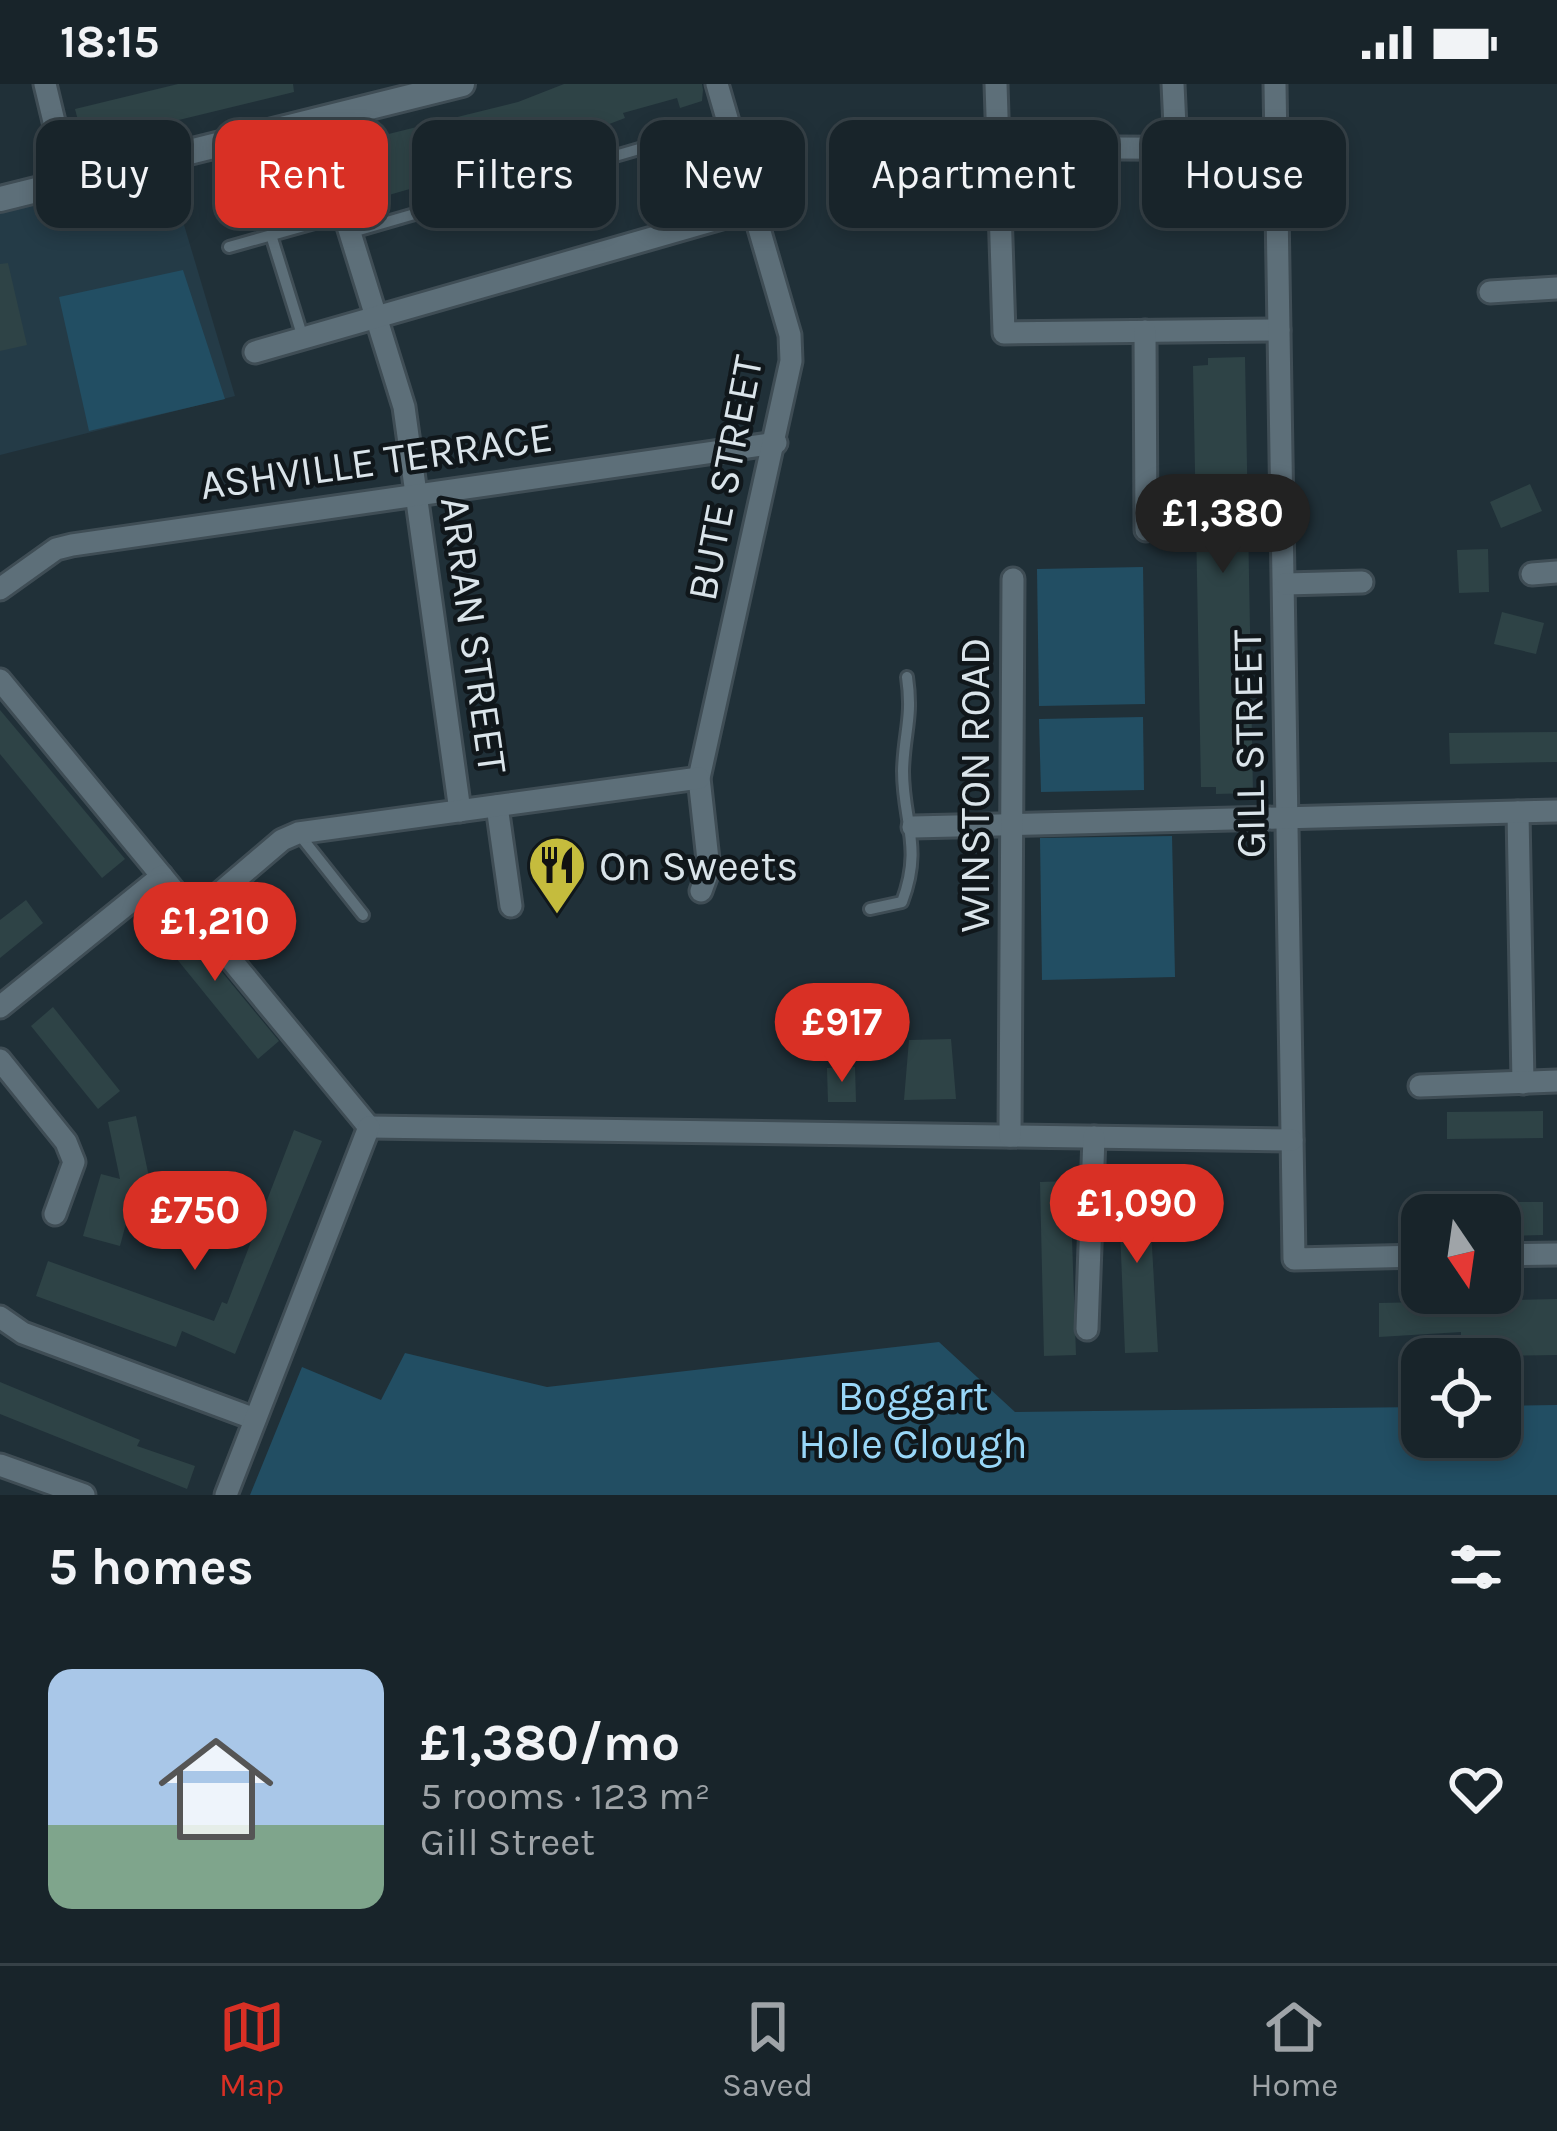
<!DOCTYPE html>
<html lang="en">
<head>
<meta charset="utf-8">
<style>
  :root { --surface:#18242a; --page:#253036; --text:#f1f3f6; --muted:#9fa4a8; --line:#364147; --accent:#d93025 }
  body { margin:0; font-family:Karla,sans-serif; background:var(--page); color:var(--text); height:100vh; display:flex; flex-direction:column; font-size:45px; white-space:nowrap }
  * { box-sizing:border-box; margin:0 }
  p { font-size:39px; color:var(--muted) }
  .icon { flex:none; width:66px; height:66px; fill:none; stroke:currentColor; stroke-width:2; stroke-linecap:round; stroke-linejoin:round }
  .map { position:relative; height:1411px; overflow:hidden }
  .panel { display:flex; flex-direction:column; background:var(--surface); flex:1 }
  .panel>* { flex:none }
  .guide { position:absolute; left:36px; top:36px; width:1485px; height:108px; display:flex; gap:24px }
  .needle { width:78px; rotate:167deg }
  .buttons { position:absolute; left:1401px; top:1110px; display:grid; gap:24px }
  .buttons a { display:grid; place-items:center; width:120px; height:120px; border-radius:24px; background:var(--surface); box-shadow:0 6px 18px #0003,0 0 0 3px var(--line); font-size:60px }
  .price { position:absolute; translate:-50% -102px; padding:0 27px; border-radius:42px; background:var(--accent); color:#fff; font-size:39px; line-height:78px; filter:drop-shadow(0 3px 6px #0008) }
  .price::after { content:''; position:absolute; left:50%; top:72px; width:36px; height:27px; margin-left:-18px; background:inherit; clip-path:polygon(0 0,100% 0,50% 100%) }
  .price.selected { background:#222; color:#fff }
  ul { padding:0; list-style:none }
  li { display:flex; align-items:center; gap:36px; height:300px; padding:0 48px }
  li+li { border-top:3px solid var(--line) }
  li span { display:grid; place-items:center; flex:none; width:336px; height:240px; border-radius:24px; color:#555 }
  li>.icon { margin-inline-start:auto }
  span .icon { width:144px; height:144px; fill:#fffc; stroke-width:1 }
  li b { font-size:51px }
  h2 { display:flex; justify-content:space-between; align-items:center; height:144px; padding:0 48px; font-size:51px }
  .pill { padding:0 42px; border-radius:24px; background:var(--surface); box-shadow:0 6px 18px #0003,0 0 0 3px var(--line); font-size:42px; line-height:108px }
  .pill.selected { background:var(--accent); color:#fff }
  .status { display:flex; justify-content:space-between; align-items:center; height:84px; padding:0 60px; background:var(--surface); direction:ltr }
  .status svg { height:33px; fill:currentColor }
  .tabs { display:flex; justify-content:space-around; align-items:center; height:168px; border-top:3px solid var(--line); background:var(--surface); font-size:33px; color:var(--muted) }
  .tabs a { display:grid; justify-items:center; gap:6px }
  .tabs .selected { color:var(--accent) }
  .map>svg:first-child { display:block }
</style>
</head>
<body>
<div class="status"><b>18:15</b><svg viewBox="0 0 49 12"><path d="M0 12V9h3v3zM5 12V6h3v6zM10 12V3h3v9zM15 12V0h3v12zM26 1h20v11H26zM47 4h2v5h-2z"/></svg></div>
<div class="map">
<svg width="1557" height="1411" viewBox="0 0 1557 1411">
  <rect width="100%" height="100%" fill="#203038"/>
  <polygon fill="#243b47" points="168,87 235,312 0,371 0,122"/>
  <g fill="#224e63">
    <polygon points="183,186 225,315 89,347 59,213"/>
    <polygon points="1143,483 1145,620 1039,622 1037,485"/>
    <polygon points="1143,633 1144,706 1041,708 1039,635"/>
    <polygon points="1172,752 1175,893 1042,896 1040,754"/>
    <polygon points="939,1258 1015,1328 1422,1323 1422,1353 1500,1353 1500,1322 1557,1321 1557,1411 250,1411 302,1283 381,1316 405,1269 547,1303"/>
  </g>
  <g fill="#2e4346">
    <polygon points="178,0 293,0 294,8 84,59 75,25"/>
    <polygon points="564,0 702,0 703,6 702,17 680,24 677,14 623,29 625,34 528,71 361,119 344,61 518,18"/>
    <polygon points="8,179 27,261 0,267 0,180"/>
    <polygon points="1245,273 1253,709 1216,710 1216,703 1201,703 1193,282 1208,281 1208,274"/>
    <polygon points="1530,400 1542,427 1501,444 1490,418"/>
    <polygon points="1488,465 1489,508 1459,509 1457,466"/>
    <polygon points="1502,528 1544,539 1536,570 1494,560"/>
    <polygon points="0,626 125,775 102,794 0,670"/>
    <polygon points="1557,648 1557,678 1450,680 1449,649"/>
    <polygon points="26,816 43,839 0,874 0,836"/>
    <polygon points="170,825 279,957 258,975 150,842"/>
    <polygon points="53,923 120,1007 98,1025 31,942"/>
    <polygon points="951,955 956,1015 904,1016 909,956"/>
    <polygon points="855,983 856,1018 828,1018 827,984"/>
    <polygon points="1543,1027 1543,1054 1447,1055 1447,1028"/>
    <polygon points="136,1032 149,1093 141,1120 132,1117 120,1162 83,1152 101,1090 120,1095 108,1038"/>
    <polygon points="294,1046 322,1057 235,1270 182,1247 176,1263 36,1212 48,1177 214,1237 222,1218 227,1220"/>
    <polygon points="1148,1093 1158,1268 1125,1269 1118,1094"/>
    <polygon points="1070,1097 1076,1271 1044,1272 1040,1098"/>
    <polygon points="1500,1118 1543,1118 1543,1151 1500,1152"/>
    <polygon points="1557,1215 1557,1271 1486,1272 1486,1264 1461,1264 1461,1248 1379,1253 1379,1219"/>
    <polygon points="0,1298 140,1356 137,1362 195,1382 187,1405 0,1330"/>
  </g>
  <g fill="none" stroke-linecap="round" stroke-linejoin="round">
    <g stroke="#3f4d55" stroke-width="16">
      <g id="service">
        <polyline points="349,149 729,39"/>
        <polyline points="271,151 303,254"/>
        <polyline points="229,163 343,131"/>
        <polyline points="298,749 363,831"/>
        <path d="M870,825L902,818C923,763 903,738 903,687C904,648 913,634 907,593"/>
      </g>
    </g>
    <g stroke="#3f4d55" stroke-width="27">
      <g id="minor">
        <polyline points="45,0 69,100"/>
        <polyline points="996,0 1004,249 1279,246"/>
        <polyline points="1173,0 1176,64"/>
        <polyline points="1275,0 1294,1175 1422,1172"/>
        <polyline points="316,39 404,323 460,727"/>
        <polyline points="1119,64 1277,65"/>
        <polyline points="1490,208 1557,204"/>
        <polyline points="1145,247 1146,446"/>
        <polyline points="255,268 753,125"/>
        <polyline points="1532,490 1557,488"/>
        <polyline points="1285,500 1362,498"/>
        <polyline points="0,505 56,465 72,461 776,359"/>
        <polyline points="0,596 369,1043"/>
        <polyline points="497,722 511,822"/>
        <polyline points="1518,728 1523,999"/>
        <polyline points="913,743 1557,727"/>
        <polyline points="701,807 709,785 699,694 791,277 790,251 717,0"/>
        <polyline points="194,831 282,756 298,749 699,694"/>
        <polyline points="0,923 162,792"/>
        <polyline points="0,976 66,1058 74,1078 55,1130"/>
        <polyline points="1420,1002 1557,997"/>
        <polyline points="369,1043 1292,1056"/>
        <polyline points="1010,1052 1013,495"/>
        <polyline points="1500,1171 1557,1170"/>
        <polyline points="0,1233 23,1249 255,1335"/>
        <polyline points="1087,1245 1094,1053"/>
        <polyline points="0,1381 84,1411"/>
        <polyline points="226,1411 369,1043"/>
      </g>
    </g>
    <g stroke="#3f4d55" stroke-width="30">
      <polyline id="tertiary" points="0,115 462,0"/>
    </g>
    <use href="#service" stroke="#5d6f79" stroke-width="10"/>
    <use href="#minor" stroke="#5d6f79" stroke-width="21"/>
    <use href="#tertiary" stroke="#5d6f79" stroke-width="24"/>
  </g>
  <defs>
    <g id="restaurant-pin" transform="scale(3)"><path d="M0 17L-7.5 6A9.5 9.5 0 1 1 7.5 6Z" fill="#c5bc3d" stroke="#10171b"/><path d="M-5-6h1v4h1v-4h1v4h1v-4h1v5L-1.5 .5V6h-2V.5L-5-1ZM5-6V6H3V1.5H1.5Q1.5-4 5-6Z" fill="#111"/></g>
  </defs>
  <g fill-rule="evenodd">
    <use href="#restaurant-pin" x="557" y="781"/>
  </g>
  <g text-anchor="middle" stroke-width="9" stroke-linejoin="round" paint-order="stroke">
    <g font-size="42" fill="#dae4ea" stroke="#10171b">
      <text transform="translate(376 376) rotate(-8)" y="15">ASHVILLE TERRACE</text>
      <text transform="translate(724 394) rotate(-79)" y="15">BUTE STREET</text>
      <text transform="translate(475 551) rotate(82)" y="15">ARRAN STREET</text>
      <text transform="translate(1248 660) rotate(-91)" y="15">GILL STREET</text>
      <text transform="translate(974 701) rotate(-90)" y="15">WINSTON ROAD</text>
    </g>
    <g font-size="42" fill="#dae4ea" stroke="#10171b" text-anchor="start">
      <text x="599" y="796">On Sweets</text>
    </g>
    <g font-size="42" fill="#99d7f8" stroke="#10171b">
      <text x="913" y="1326">Boggart<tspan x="913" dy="48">Hole Clough</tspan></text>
    </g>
  </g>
</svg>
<div class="buttons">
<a><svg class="needle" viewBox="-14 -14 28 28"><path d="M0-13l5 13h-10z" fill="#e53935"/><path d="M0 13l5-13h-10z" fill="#9fa4a8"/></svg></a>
<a><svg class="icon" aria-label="locate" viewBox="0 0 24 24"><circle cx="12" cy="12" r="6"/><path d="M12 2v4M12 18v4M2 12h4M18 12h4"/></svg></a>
</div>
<b class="price selected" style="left:1223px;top:492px">£1,380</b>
<b class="price" style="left:215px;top:900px">£1,210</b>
<b class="price" style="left:842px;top:1001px">£917</b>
<b class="price" style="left:1137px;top:1182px">£1,090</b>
<b class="price" style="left:195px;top:1189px">£750</b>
<div class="guide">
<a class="pill">Buy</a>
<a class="pill selected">Rent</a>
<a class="pill">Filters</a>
<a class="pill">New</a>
<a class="pill">Apartment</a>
<a class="pill">House</a>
</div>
</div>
<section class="panel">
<h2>5 homes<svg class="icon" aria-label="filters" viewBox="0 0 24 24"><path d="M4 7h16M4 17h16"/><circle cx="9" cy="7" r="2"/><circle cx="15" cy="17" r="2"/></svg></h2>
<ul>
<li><span style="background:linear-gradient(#a9c7e8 65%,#7fa58c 0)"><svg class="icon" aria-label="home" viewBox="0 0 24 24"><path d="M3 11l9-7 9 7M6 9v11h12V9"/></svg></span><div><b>£1,380/mo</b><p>5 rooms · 123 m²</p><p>Gill Street</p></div><svg class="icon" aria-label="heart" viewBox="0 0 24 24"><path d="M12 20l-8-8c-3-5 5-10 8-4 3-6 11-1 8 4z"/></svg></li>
</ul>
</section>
<nav class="tabs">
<a class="selected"><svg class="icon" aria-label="map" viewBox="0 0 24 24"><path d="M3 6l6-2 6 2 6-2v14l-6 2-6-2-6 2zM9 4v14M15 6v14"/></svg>Map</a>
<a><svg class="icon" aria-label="saved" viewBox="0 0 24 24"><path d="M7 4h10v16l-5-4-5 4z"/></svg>Saved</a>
<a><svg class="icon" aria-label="home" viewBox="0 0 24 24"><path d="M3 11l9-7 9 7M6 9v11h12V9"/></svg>Home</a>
</nav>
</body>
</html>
